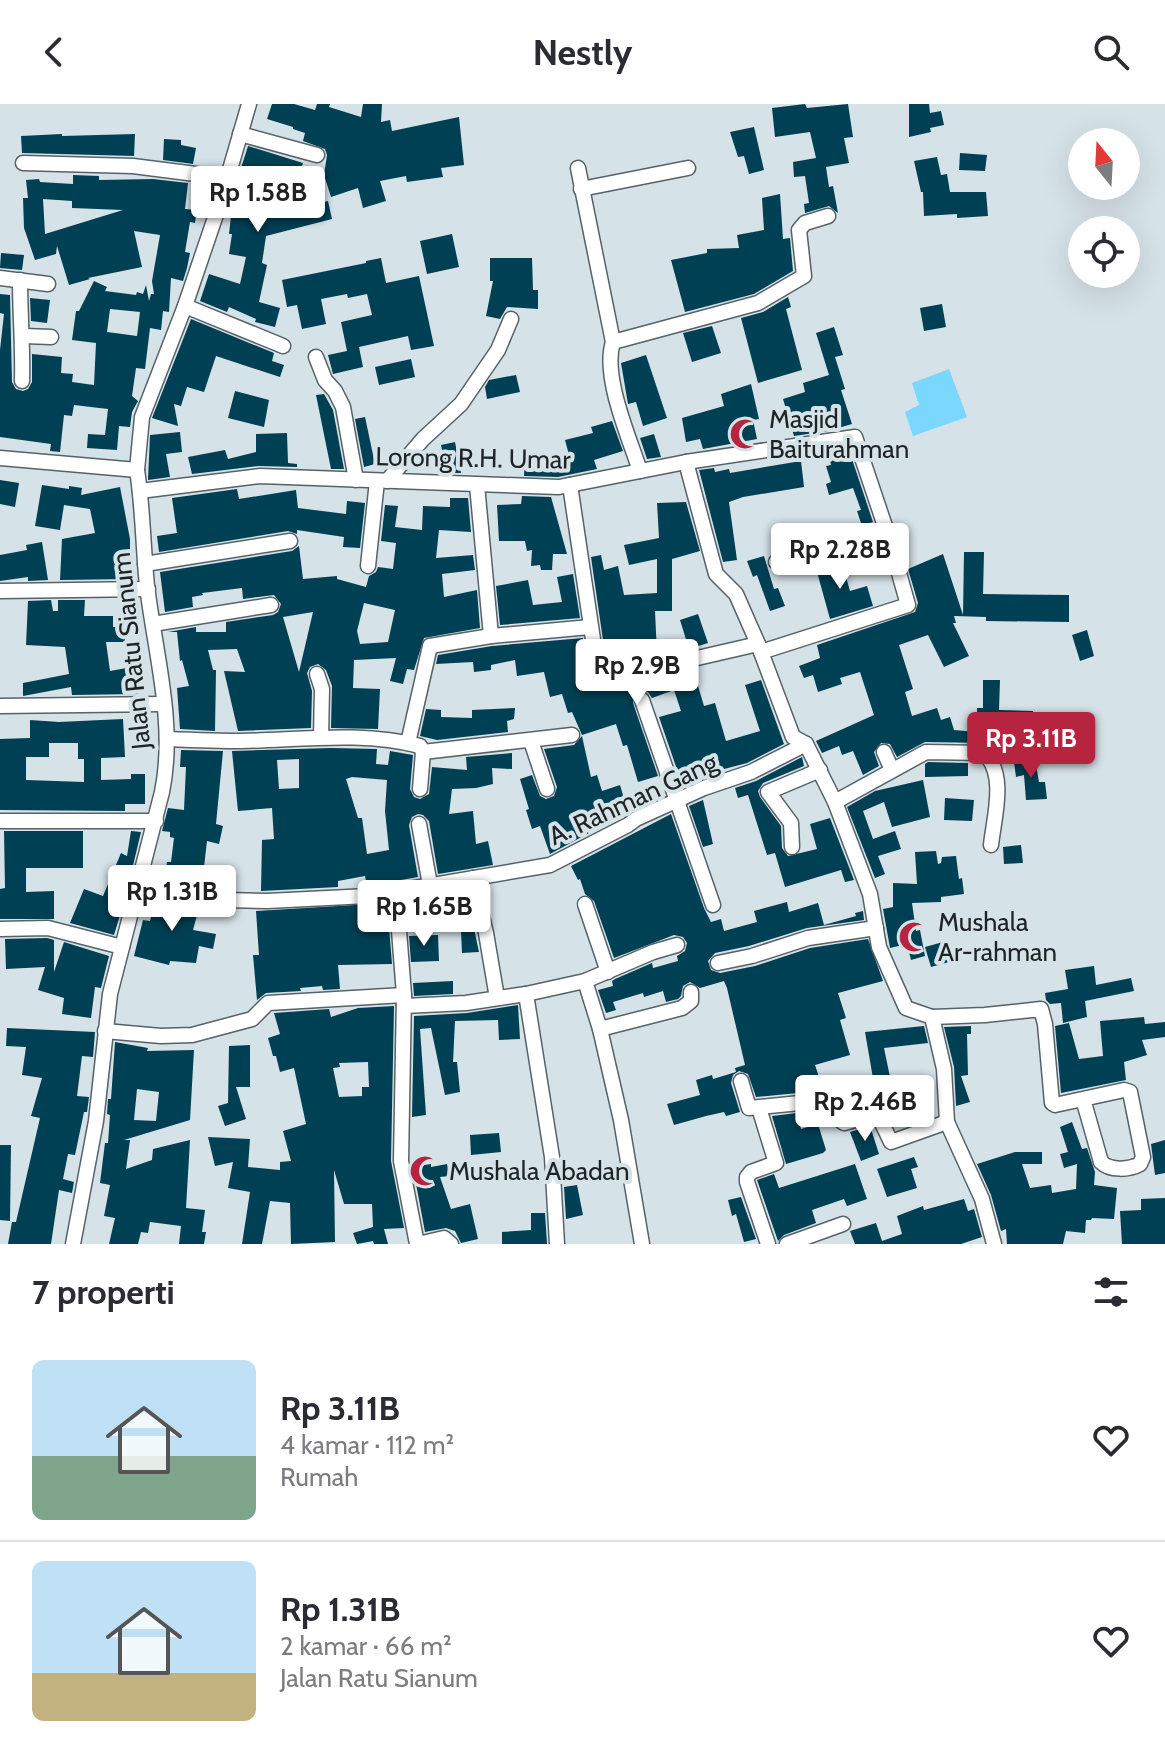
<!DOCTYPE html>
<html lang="id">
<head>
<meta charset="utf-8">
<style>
  :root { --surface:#fff; --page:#f2f2f3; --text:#2b2b33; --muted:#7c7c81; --line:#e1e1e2; --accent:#b62440 }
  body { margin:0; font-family:Cabin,sans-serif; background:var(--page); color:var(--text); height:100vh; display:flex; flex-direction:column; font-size:30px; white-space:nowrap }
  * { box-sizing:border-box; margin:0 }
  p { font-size:26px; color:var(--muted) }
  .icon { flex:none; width:44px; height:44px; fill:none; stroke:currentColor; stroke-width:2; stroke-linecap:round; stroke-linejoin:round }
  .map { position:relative; height:1140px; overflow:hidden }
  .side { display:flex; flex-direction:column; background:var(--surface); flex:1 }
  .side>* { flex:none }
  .needle { width:52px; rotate:342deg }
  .buttons { position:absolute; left:1068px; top:24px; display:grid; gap:16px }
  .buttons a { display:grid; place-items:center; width:72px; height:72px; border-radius:50%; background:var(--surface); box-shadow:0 8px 32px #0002; font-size:40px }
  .price { position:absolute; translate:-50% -68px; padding:0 18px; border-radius:8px; background:#fff; color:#222; font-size:26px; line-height:52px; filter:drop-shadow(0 2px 4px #0008) }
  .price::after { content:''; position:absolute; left:50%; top:48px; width:24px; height:18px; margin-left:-12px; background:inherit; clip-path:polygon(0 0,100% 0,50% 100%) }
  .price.active { background:var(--accent); color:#fff }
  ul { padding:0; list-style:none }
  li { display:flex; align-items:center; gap:24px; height:200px; padding:0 32px }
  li+li { border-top:2px solid var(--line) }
  li span { display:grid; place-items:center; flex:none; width:224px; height:160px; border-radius:12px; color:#555 }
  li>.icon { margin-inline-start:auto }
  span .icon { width:96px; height:96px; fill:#fffc; stroke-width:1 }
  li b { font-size:34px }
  h2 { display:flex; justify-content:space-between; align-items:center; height:96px; padding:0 32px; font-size:34px }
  header { display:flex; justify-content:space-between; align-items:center; height:104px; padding:0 32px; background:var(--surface); font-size:36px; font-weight:700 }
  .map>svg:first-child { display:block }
</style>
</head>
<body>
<header><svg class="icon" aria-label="back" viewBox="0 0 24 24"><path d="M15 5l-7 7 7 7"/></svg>Nestly<svg class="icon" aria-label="search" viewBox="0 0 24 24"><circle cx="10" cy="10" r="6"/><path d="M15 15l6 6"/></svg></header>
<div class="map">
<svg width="1165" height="1140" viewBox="0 0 1165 1140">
  <rect width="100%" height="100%" fill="#d5e2e8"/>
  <polygon fill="#7ad7fd" points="949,265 967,313 913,332 905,308 919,301 912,279"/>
  <g fill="#004054" fill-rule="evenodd">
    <polygon points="272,0 294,0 315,6 317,0 330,0 329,3 361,13 363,0 382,0 381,18 390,16 392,27 459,13 464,61 441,64 443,73 407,78 406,72 380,77 386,97 363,104 358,84 331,93 324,71 327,51 325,45 303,37 305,29 293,25 293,23 267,15"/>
    <polygon points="805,0 807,4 848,0 853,33 844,34 849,59 826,63 829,83 833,82 838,109 829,102 805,109 804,100 809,99 805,72 794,73 793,58 816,54 810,28 775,33 772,4"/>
    <polygon points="909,0 929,0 930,9 941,7 944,21 930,24 931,28 909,33"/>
    <polygon points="754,23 764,66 749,70 744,52 738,53 730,28"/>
    <polygon points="62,30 62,32 135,30 134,52 22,49 21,32"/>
    <polygon points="164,35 181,36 181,41 196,44 193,60 163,56"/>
    <polygon points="248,42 303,59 295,80 272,72 256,116 328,97 332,115 266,132 262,159 267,161 259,198 280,204 275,223 255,218 256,215 229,203 227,208 200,197 209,170 240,180 246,153 229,150 232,130 229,130 231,112 240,88 234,86"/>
    <polygon points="960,49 987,51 985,67 959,66"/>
    <polygon points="937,53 941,71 947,70 950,88 986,88 988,112 957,114 957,110 924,112 923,88 921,88 914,57"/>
    <path d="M73,71L99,72V76L153,75L188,79L185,105L197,106L195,119L190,118L185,148L190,149L187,164L183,177L171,174L169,208L163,207L161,226L150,224L145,265L136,264L132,292L138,297L132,308L130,323L119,322L117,346L87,344L88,330L105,331L108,305L74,301L72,312L64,311L60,348L50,347L51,340L0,333V246L4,210L0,209V190L10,191L12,278L16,285L23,287L28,285L32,278V250L62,253L61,269L73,270L72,278L94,281L96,239L72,236L76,207H79L94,177L107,183L105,187L136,191L137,188L143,190L146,181L149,197L151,190H154L152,177L160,131L134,127L142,163L88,174L90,175L69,181L57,142L56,150L35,156L24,124L23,94H28L26,76L39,75L40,78L73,80ZM43,95L72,97V104L123,106L45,130ZM110,205L140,208L137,232L107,228Z"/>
    <polygon points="780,90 783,135 790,134 793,167 754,190 685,208 671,156 707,149 707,145 739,144 737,131 764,126 762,94"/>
    <polygon points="452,130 459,163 427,170 420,137"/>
    <polygon points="1,149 24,151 22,166 0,164"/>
    <polygon points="381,154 386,179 419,172 434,242 411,246 408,232 359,243 363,263 333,270 328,251 347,247 341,218 372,211 367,190 348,194 347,190 321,195 326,220 302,225 297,201 287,203 282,176 366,159 366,157"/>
    <polygon points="490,154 532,154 533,186 538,186 538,205 507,203 500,215 486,212 493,177 490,177"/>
    <polygon points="788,193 791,203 786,205 802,266 758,279 741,214 763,208"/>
    <polygon points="30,194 50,196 47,219 31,217"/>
    <polygon points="942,200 946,223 924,227 920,204"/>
    <polygon points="191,215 274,249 272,257 284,261 280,273 216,252 204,288 187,283 181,302 174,300 178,322 152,314"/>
    <polygon points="712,222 721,249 692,258 683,229"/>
    <polygon points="834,223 843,251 835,253 845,285 841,286 852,320 828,327 794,332 783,295 805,288 803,279 829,271 816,229"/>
    <polygon points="646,251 667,314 643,322 636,298 628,300 621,259"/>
    <polygon points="411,255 415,273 379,281 375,263"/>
    <polygon points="516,271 520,288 487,295 485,283 489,276"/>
    <polygon points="751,280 759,315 753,316 757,335 703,345 700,335 686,338 682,314 724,302 721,290"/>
    <polygon points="235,287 269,296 264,323 228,314"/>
    <polygon points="324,290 333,306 344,365 331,365 316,291"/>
    <polygon points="365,313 375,360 364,363 355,315"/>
    <polygon points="612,317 623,347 594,356 597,365 558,373 524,372 525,349 569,351 565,336 593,329 591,323"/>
    <polygon points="180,328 182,348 166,350 170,373 148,376 150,331"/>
    <polygon points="287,329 288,359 297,360 297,363 259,362 192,370 188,353 225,346 228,355 256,348 256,330"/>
    <polygon points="654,330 661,353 647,355 640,334"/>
    <polygon points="455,338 461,369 447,369 441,341"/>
    <polygon points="839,346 840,351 850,349 873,418 862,422 857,407 861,406 853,384 829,391 826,380 831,378 826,362 831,361 828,348"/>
    <polygon points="801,357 804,383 743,393 729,398 737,456 723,458 699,366 714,364 715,368 729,365 730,369"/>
    <polygon points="0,376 19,379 15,403 0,400"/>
    <polygon points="42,381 69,385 69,382 82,384 81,391 120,383 130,435 130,475 60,476 62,435 95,429 90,405 64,401 60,426 35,422"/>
    <polygon points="237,385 239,395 296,386 298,404 346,410 347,397 365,399 360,444 343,443 344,433 297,426 297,430 288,427 159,448 157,432 177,429 172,394"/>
    <polygon points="522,392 551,393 567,450 553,450 552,466 541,466 540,461 531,462 532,446 527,447 525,437 499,437 497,401 521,400"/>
    <path d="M450,394H468L471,428L439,426L436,454L473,451L475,466L442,470L444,493L477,486L480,524L424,534L414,566L407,565L403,580L390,577L396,554L354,556L353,584L380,585L378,625L331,624L332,582L326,566L318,560L310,563L307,569L312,587L311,624L238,627L224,567L245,568L237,545L208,546L213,566H216L215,627L180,625L177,584L189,582L182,556L180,557L177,528H168L196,523V528H226V518L273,511L278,508L281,500L274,491L243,495L242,484L202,489L203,491L192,493L193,503L165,508L160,468L292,447L299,442L303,475L337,472V475L366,483L369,472L376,468L378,463L393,465L396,439L381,437L385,401L398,402L395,423L422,426L423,402L450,403ZM364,499L395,506L388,538L360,540L357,527ZM313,508L299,568L283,513Z"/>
    <polygon points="686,398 700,447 672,455 672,507 655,507 657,550 644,550 606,557 591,453 601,451 604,466 618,462 624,491 657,489 657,455 629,461 624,441 659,434 657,399"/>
    <polygon points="880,437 887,463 877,466 874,457 859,462 853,445"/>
    <polygon points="42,438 48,476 28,477 28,473 0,477 0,451 27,446 26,441"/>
    <polygon points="964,448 984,448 983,490 1069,491 1069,518 986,517 986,513 954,512 956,519 953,519 969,552 944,563 928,531 899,541 913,585 905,588 912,612 937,604 941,616 950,613 954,626 977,628 977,604 983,604 983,576 1000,576 999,606 1033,607 1033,635 994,634 993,644 984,639 925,638 897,653 890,640 881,639 874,648 879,662 863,671 853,647 842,651 839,642 822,649 816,637 874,611 860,568 840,574 842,580 818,588 813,571 804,574 799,562 820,554 817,541 915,508 918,499 908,465 943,450 963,511"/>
    <polygon points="764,452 774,485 778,484 785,502 770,507 757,471 753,473 747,457"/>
    <polygon points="831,452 836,469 844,466 850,487 867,482 873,502 830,515 814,457"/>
    <polygon points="573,470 580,514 500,521 496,482 528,476 533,501 562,498 557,473"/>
    <polygon points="51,496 53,507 58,507 58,496 85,496 84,512 113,512 113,523 125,523 125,538 106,538 110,567 132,563 138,590 72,591 71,583 23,592 23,579 69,570 65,543 26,541 28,497"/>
    <polygon points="698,510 708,539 689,545 680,516"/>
    <polygon points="1087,526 1094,552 1080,557 1072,531"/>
    <polygon points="583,534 588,570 595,579 647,570 669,571 693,565 704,602 715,599 726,637 760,627 745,581 761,576 784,640 747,659 690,674 692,678 683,683 659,613 681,607 674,586 652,594 648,588 640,586 634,590 633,599 658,672 638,678 627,641 623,642 616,620 582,631 572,608 568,609 562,590 550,593 544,568 517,572 515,556 491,561 491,566 474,568 473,558 436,560 438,551 492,542"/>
    <polygon points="515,604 514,615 507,617 508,628 437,636 420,632 426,605 441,606 441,613 472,614 472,606"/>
    <path d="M123,615L125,653L101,654V676L131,675V670H145V700H125V707L0,706V635L30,634V616L59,618ZM49,639H78V655H84V678L26,676V653H49Z"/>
    <polygon points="582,632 591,673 597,671 602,687 620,681 628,708 550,750 540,722 532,725 526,706 529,705 520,675 532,671 540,692 546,695 554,692 557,683 544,645 574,641"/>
    <path d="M331,644L377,645L376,660L388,661L390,647L413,651L410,685L414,693L420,695L429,690L432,663L467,666L466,653L512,649V665L492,664L493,680L476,684L452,685L449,710L473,707L476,740L488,737L493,761L438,770L429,717L423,711L418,710L412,713L409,721L418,773L367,782L365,772L338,777V783L261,787L262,736L274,735L272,704L238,707L232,647ZM299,655V684L279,685L277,656ZM352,673L387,676L385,707L389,746L367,750L362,714H358L346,675Z"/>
    <polygon points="181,646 223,647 216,720 223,722 219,740 207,737 204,763 212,763 211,769 235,771 233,786 165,771 167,758 171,758 174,734 170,733 170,728 162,727 168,704 184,706 186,663 180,663"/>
    <polygon points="802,653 804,662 763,679 758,687 760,693 781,722 782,744 788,752 817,745 810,720 830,714 854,776 845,778 841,766 785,783 775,749 767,751 748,691 738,694 735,684 756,677"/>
    <polygon points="1035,655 1039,678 1045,678 1047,695 1026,696 1024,671 1016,673 1014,658"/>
    <polygon points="928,658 968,659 968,672 925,673 925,660"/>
    <polygon points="923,676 930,713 892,723 884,698 863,707 873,735 895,727 901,745 878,752 885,770 875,774 847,703 875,687"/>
    <polygon points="945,694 974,696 972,717 944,716"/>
    <polygon points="703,696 713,740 703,743 689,702"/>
    <polygon points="671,710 704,804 711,818 721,815 724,827 757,818 754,807 787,798 789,808 818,799 824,821 856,812 855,809 863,807 864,816 807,824 749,842 715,849 708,857 711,866 720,869 755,862 810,844 868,835 883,877 838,889 846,914 840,916 850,951 815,961 822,982 798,989 756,993 748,970 739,967 733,971 731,979 740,1008 726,1012 724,1008 706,1012 674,1021 667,1000 700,991 696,976 712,971 713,975 736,968 735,964 745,961 727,884 724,877 700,884 690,878 683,882 681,892 678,895 666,898 663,887 644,893 643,889 613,898 616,906 606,909 598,886 613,882 612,877 615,875 652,859 653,864 678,857 677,852 685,847 687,839 683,833 674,831 614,854 594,797 585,790 580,775 578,776 571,762"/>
    <polygon points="4,727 83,727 83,764 26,764 26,788 54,787 54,815 0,815 0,785 5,784"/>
    <polygon points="131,727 141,728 131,770 114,809 120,811 114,831 70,819 84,785 103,792 121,749 127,752"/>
    <polygon points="1021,741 1023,759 1004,760 1003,743"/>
    <polygon points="936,747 938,760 941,759 942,753 956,752 959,775 962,774 964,790 941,793 941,798 912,799 916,827 920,826 925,852 911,856 907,840 890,844 883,805 893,803 893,779 917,780 915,748"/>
    <polygon points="452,788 458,806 470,806 479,848 462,849 461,826 437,827 436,804 408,810 407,796"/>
    <polygon points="157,789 200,800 193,826 216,830 213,845 199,842 196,859 170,857 169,861 134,852 143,816 150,817"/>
    <polygon points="387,799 392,860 338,861 340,885 323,886 322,882 300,884 301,887 266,889 257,896 253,851 259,851 256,807"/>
    <polygon points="438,831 439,857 411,858 409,832"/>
    <polygon points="47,834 54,836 54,868 64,838 109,852 101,884 95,883 91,914 62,910 64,894 38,886 45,863 6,865 5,835"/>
    <polygon points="943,838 949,858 931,863 925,843"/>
    <polygon points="1094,862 1096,881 1131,874 1134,887 1085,897 1087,913 1063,919 1061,899 1050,900 1046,896 1045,889 1068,885 1065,866"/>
    <polygon points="453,877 453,890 414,892 413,879"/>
    <polygon points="518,901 520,935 499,936 498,916 455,917 453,958 457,958 460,988 445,991 431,924 420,925 426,1011 412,1013 414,912 467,909"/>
    <path d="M394,902L391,1057L404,1124L384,1125L388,1140H374L373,1137L357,1140L353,1129L373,1123L372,1100H344L334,1066L335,1138L291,1140L290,1099L270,1097L262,1140H242L250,1088L228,1084L233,1058L215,1062L208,1033L250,1035L248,1063L280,1066V1058L291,1057L283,1027L306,1020L294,964L280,968L276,952H273L268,934L280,930L274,909L329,905L331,913L358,904ZM368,958L369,983H362V992L339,993L333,964L340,963L339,959Z"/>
    <polygon points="1144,913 1145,920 1165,918 1165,933 1142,936 1147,951 1124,958 1126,976 1061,989 1055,922 1069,919 1079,955 1103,952 1100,917"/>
    <polygon points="924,922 928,939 884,944 891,978 874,980 865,928"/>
    <polygon points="971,922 971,930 967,930 968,971 961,972 970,998 956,1002 954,963 944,923"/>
    <polygon points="7,924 95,928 93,953 82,952 77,992 89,993 87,1008 84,1008 75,1051 68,1050 63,1075 74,1078 72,1089 59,1086 51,1140 8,1140 12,1118 16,1118 40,1014 31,1012 42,974 22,971 26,943 6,942"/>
    <path d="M115,938L148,944L147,947L194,946L190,1016L124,1036H130L126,1065L152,1056L153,1045L190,1036L186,1104L205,1106L202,1128H206L204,1140H179L181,1122L150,1118L148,1129L141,1128L138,1140H109L115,1114L104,1112L110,1081L100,1079L105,1039H108L110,1011L107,1010L108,995H111ZM137,985L159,988L156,1017L134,1016Z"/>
    <polygon points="250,941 250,983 236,983 246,1015 225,1022 218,1002 228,999 229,942"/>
    <polygon points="858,978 866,1003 848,1007 844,995 834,985"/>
    <polygon points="797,1009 801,1025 818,1020 826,1046 823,1049 786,1060 772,1012"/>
    <polygon points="1072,1018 1082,1045 1087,1044 1095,1068 1094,1081 1117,1084 1114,1115 1092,1114 1091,1116 1086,1116 1085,1129 1066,1127 1063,1140 1007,1140 1006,1125 1001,1127 991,1091 977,1060 1015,1048 1042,1048 1042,1060 1022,1060 1030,1084 1051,1081 1052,1089 1076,1085 1077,1060 1064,1064 1060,1050 1068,1048 1060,1023"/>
    <polygon points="870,1022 879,1050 861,1057 850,1028"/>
    <polygon points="499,1029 501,1048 471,1051 470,1031"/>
    <polygon points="1165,1036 1165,1069 1155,1071 1151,1040"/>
    <polygon points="0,1041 11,1041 10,1117 0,1116"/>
    <polygon points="914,1053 918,1063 911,1065 917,1084 887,1093 877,1065"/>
    <polygon points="431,1060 431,1063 447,1060 449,1072 440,1073 451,1105 470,1100 478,1135 461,1139 455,1127 446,1124 425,1128 414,1069 419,1069 418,1062"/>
    <polygon points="855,1060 867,1095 847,1102 844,1095 812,1106 816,1119 784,1131 778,1137 757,1076 774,1070 779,1084"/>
    <polygon points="577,1081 583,1111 566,1115 564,1083"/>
    <polygon points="741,1093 756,1135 744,1138 736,1110 732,1112 728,1096"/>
    <polygon points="1165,1094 1165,1140 1122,1140 1120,1107 1141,1106 1141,1095"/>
    <polygon points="964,1095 968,1107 974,1105 982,1133 961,1140 855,1140 850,1127 876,1119 882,1137 902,1130 897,1112 923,1102 924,1106"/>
    <polygon points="531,1109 545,1109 547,1140 502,1140 502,1128 531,1126"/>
  </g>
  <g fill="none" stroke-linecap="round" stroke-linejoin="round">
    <g stroke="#576267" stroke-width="17">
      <g id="minor">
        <polyline points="240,30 317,51"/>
        <polyline points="23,59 133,62 227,74"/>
        <polyline points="578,64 613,238"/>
        <polyline points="581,85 688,64"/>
        <polyline points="0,174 48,180"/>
        <path d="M20,176C20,210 23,243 22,277"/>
        <polyline points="185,202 283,242"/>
        <polyline points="24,232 51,233"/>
        <polyline points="316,253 325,276 335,287 343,303 356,376"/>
        <path d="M0,354L137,366C143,404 143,443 147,482C155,549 176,620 162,688L110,890L96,1017L73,1140"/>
        <polyline points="686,358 716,470 736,490 758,540"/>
        <polyline points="137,366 142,313 185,202 222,93 249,0"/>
        <path d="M640,367C629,333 602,272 613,238L758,199L804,172L799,126L805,119L828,112"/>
        <polyline points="387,377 423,335 461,300 498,246 511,215"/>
        <polyline points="477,381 491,532"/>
        <polyline points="570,381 598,569 646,560 667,561 758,540 793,633 806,640 835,698 870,790 879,843 906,904 932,913 944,965 947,1018 982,1095 994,1140"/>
        <polyline points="140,387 260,372 559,383 686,358 855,333 890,437 908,501 761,548"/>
        <polyline points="776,458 886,425"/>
        <polyline points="145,460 290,437"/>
        <polyline points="368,462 377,377"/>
        <polyline points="0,487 148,485"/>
        <polyline points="153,520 271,501"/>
        <polyline points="317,570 322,585 321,633"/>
        <polyline points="642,596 713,801"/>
        <polyline points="0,602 163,600"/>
        <path d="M167,635C192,636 217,637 241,637C300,636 362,627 420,642L423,648L572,631"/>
        <polyline points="531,637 547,685"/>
        <polyline points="408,639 430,542 491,532 590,523"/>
        <polyline points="884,648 892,666"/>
        <polyline points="420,685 423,648"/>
        <path d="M835,698L926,648L984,649C1007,670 994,713 991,741"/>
        <polyline points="0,717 156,717"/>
        <polyline points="419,720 430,781"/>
        <polyline points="792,743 791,719 768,688 820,666"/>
        <polyline points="473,774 486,829 497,894"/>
        <polyline points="141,775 226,796 267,797 368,792 550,761 628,721 636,715 704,684 751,668 806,640"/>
        <polyline points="396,788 404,891 401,1057 417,1140"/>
        <polyline points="585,800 608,868"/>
        <polyline points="0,825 48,824 122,843"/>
        <polyline points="718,859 752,852 808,834 876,824"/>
        <polyline points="585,877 653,848 677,841"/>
        <polyline points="526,890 585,877 600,925 621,1016 642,1140"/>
        <polyline points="404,902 466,899 526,890 552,1053 557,1140"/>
        <path d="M932,913L985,911L1041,905L1045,920L1052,999L1055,1001L1124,986L1130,988L1143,1053L1140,1060C1129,1066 1110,1067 1101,1058L1083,995"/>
        <polyline points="600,925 682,904 691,897 691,888"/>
        <polyline points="105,927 161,932 192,931 252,915 268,899 404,891"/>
        <polyline points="741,977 749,1004 800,999 826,991 835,999 841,1017 844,1019 873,1011 879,1013 891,1038 947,1018"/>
        <polyline points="759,1004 776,1059 751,1068 747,1073 747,1078 768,1140"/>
        <polyline points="418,1140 444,1134 451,1140"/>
        <polyline points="787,1140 843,1120"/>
      </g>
    </g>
    <use href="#minor" stroke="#fff" stroke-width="14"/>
  </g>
  <defs>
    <g id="mosque-bare" transform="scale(2.4)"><path d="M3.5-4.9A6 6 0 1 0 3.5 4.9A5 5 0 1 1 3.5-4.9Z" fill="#b62440" stroke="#d5e2e8" stroke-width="2.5" paint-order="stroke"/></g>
  </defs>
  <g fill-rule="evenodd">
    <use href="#mosque-bare" x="745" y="330"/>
    <use href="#mosque-bare" x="914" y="833"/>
    <use href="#mosque-bare" x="425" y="1067"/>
  </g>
  <g text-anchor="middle" stroke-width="8" stroke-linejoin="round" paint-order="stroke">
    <g font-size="26" fill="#1f2325" stroke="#d5e2e8" text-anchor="start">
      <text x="769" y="324">Masjid<tspan x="769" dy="30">Baiturahman</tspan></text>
      <text x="938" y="827">Mushala<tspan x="938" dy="30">Ar-rahman</tspan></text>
      <text x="449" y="1076">Mushala Abadan</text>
    </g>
    <g font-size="26" fill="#1f2325" stroke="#d5e2e8">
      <text transform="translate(473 354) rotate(1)" y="9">Lorong R.H. Umar</text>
      <text transform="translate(131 547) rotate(-96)" y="9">Jalan Ratu Sianum</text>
      <text transform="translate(633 695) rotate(-25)" y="9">A. Rahman Gang</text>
    </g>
  </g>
</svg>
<div class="buttons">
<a><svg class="needle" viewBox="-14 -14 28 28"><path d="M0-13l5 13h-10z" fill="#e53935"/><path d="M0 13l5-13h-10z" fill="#7c7c81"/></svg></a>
<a><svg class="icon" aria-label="locate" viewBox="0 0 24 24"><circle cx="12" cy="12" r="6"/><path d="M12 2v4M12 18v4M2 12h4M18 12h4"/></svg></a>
</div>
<b class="price" style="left:258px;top:130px">Rp 1.58B</b>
<b class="price" style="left:840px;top:487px">Rp 2.28B</b>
<b class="price" style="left:637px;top:603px">Rp 2.9B</b>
<b class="price active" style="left:1031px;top:676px">Rp 3.11B</b>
<b class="price" style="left:172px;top:829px">Rp 1.31B</b>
<b class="price" style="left:424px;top:844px">Rp 1.65B</b>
<b class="price" style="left:865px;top:1039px">Rp 2.46B</b>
</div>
<section class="side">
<h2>7 properti<svg class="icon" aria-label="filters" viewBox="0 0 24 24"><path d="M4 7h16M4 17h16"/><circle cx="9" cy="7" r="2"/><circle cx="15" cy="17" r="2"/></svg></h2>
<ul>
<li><span style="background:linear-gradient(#bfe0f5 60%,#7fa58c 0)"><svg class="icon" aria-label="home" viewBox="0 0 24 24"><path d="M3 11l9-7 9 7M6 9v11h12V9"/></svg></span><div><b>Rp 3.11B</b><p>4 kamar · 112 m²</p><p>Rumah</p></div><svg class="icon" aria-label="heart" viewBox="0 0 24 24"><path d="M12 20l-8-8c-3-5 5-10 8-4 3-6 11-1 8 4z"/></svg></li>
<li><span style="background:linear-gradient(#bfe0f5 70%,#c2b280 0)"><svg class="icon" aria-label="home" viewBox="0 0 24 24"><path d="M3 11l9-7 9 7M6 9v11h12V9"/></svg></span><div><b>Rp 1.31B</b><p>2 kamar · 66 m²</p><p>Jalan Ratu Sianum</p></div><svg class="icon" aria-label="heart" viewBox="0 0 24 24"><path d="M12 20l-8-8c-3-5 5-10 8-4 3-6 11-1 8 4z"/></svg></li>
</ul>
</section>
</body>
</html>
